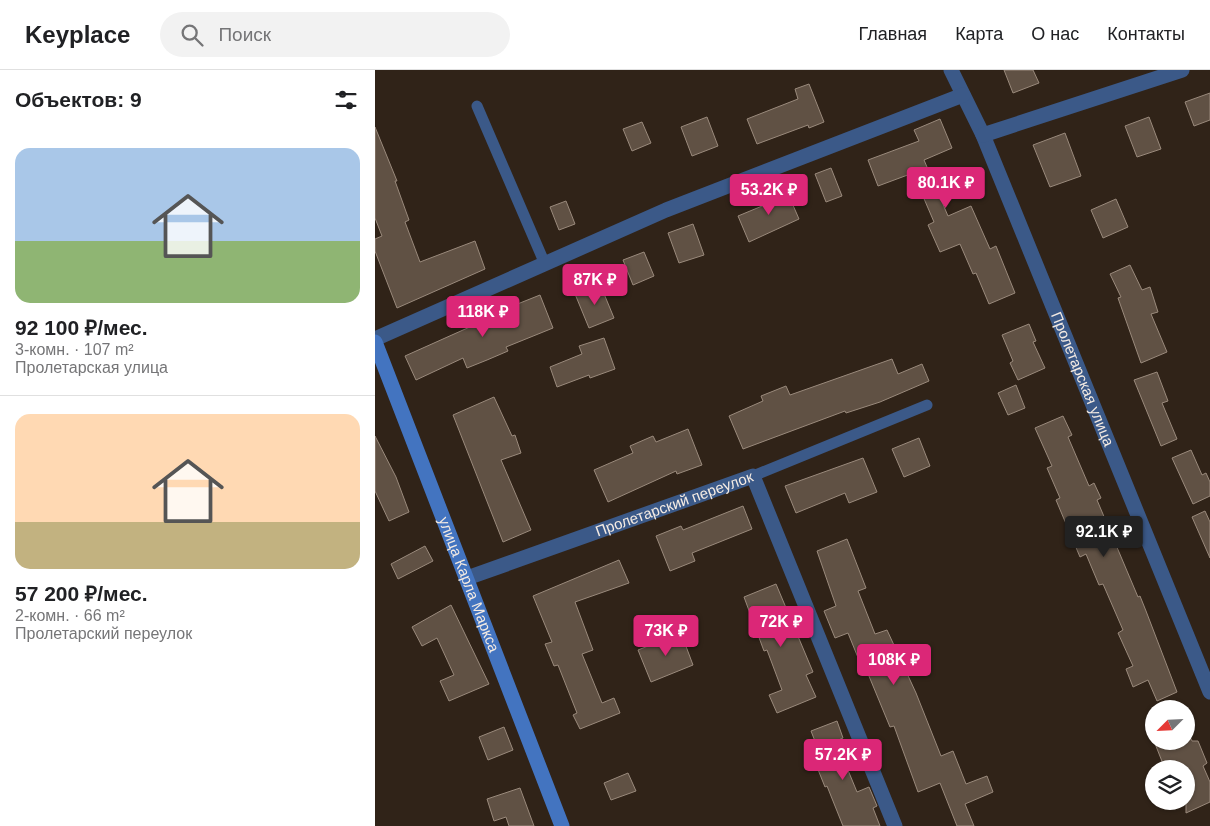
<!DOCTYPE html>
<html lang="ru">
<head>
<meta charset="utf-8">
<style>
  :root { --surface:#fff; --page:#f2f2f2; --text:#202124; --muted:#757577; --line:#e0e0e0; --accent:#db2777 }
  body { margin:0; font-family:Helvetica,sans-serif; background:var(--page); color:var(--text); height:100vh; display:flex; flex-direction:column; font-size:19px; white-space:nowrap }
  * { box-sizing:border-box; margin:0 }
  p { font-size:16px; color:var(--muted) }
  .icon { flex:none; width:28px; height:28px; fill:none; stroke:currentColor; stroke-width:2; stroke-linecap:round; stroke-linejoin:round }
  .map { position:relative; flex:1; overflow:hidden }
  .panel { display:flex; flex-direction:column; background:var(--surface); width:375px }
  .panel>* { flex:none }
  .needle { width:32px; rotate:246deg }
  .fabs { position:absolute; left:770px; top:630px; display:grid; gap:10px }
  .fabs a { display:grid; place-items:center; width:50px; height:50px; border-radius:50%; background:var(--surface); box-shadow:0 1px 4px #0004; font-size:25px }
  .price { position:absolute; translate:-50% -42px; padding:0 11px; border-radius:5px; background:var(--accent); color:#fff; font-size:16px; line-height:32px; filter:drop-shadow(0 1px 2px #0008) }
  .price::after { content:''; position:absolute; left:50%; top:30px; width:15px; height:11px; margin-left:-8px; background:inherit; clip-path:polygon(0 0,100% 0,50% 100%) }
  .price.selected { background:#222; color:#fff }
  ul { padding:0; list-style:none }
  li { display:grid; align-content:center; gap:10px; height:265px; padding:0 15px }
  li+li { border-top:1px solid var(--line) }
  li span { display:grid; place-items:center; height:155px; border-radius:15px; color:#555 }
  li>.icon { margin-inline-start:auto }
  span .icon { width:90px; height:90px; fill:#fffc; stroke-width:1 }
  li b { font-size:21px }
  h2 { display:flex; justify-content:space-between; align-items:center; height:60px; padding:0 15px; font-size:21px }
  header { display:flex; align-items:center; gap:30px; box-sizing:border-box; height:70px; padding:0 25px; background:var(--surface); border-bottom:1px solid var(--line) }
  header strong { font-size:24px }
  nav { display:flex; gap:28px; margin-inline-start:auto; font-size:18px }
  .search { width:350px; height:45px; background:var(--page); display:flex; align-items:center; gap:12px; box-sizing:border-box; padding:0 18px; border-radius:28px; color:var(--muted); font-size:19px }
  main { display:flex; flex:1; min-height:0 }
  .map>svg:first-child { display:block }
</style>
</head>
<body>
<header>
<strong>Keyplace</strong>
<div class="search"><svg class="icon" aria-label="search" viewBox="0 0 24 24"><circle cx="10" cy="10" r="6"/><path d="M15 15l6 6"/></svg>Поиск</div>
<nav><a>Главная</a><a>Карта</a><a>О нас</a><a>Контакты</a></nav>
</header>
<main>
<section class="panel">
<h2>Объектов: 9<svg class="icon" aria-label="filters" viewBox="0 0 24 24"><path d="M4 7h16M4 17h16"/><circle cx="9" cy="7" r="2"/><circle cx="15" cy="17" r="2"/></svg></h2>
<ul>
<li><span style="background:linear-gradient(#a9c7e8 60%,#8fb573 0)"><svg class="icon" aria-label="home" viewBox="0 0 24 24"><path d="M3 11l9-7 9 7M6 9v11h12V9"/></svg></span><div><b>92 100 ₽/мес.</b><p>3-комн. · 107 m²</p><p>Пролетарская улица</p></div></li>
<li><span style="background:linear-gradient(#ffd9b3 70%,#c2b280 0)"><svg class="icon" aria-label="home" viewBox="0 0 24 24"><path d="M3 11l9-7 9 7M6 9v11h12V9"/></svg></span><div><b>57 200 ₽/мес.</b><p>2-комн. · 66 m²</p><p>Пролетарский переулок</p></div></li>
</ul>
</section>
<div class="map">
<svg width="835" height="756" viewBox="0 0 835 756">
  <rect width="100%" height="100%" fill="#302318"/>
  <g fill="#605144" stroke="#9a8a7c">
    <polygon points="629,0 658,0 664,13 638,23"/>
    <polygon points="434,14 449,52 434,58 433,55 382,74 372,49 423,29 420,19"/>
    <polygon points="835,23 835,50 819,56 810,32"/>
    <polygon points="332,47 343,76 317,86 306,57"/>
    <polygon points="774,47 786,79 762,87 750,56"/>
    <polygon points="565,49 577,78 549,90 573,146 596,136 615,179 621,176 640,223 614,234 601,203 598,204 585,174 565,182 553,155 559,152 538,103 503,116 493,90 544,71 539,60"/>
    <polygon points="267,52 276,73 257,81 248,59"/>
    <polygon points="0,57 22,111 20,111 34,150 30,152 45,192 100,171 110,199 22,238 0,181 0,169 7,166 0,148"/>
    <polygon points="690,63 706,106 675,117 658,75"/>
    <polygon points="456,98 467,126 451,132 440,104"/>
    <polygon points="411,119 424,149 374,172 363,146 392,134 390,129"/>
    <polygon points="741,129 753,157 728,168 716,140"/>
    <polygon points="191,131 200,154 184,160 175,137"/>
    <polygon points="318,154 329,185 304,193 293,163"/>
    <polygon points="269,182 279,206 258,215 248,190"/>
    <polygon points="755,195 767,220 775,217 783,242 776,244 792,282 766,293 743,228 746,227 735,204"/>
    <polygon points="225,214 239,248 214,258 200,224"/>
    <polygon points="165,225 178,258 131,277 133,281 112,290 92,298 88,288 41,310 30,286 97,256 95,253"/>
    <polygon points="654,254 661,271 658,272 670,298 643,310 635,293 638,291 627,265"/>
    <polygon points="229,268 240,299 215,308 214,305 182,317 175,297 207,284 204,276"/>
    <polygon points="517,289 523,304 547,294 554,311 505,332 471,343 470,341 368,379 354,346 388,331 386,326 411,316 415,325"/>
    <polygon points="782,302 793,331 787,333 802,369 786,376 759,310"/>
    <polygon points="641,315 650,338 633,345 623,323"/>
    <polygon points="119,327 137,366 140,365 146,383 126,390 156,460 128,472 78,345"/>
    <polygon points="688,346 697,365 693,367 714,416 719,413 726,428 722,430 763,527 765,526 771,541 802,622 782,631 773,610 758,617 751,599 758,596 743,563 748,560 728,514 724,515 711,484 705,487 681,430 685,428 672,398 677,396 660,358"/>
    <polygon points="313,359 327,395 302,404 301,401 233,432 219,400 258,383 255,376 278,366 281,372"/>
    <polygon points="0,366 21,407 34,442 14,451 0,421"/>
    <polygon points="544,368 555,396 529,407 517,379"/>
    <polygon points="816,380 827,405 831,403 835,412 835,426 818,434 797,388"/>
    <polygon points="488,388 502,422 474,433 470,423 421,443 410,416"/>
    <polygon points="368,436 377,459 317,483 320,491 295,501 281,466 306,456 308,460"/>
    <polygon points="830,441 835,452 835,488 817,447"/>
    <polygon points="472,469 491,518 483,521 500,564 512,560 541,623 566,686 578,681 591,714 612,706 618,722 590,734 599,756 582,756 565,713 543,722 519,656 515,657 489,594 486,595 473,563 460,568 449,541 461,536 442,481"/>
    <polygon points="50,476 58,491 23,509 16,494"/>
    <polygon points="244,490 254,513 200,532 218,580 207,584 227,633 239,628 245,643 205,659 198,645 202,643 183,595 179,596 170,574 177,572 158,526"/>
    <polygon points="401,514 438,602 431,605 441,627 402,643 394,625 407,620 392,580 389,581 369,527"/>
    <polygon points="76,535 114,614 74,631 65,611 79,605 62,568 47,576 37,557"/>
    <polygon points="306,563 318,595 276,612 263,580"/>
    <polygon points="462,651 468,668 461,671 482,722 494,717 502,736 498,738 505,756 468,756 452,716 450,717 442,697 449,694 436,661"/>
    <polygon points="129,657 138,680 113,690 104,667"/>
    <polygon points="811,659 817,671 823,671 832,693 828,696 835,712 835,732 811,743 811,699 790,699 779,671 811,671"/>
    <polygon points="253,703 261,721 236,730 229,713"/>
    <polygon points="145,718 159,756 134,756 131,747 119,751 112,729"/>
  </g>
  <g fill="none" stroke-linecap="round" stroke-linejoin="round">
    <g stroke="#3b5988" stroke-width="11">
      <polyline points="102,36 170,194"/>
      <polyline points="378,406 552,335"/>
    </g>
    <g stroke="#3b5988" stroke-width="15">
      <path id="s1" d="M576,0L608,65L835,622"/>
      <polyline points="608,65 807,0"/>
      <polyline points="0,269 291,140 588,25"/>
      <path id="s2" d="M92,508L378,406L520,756"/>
    </g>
    <path stroke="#4374c0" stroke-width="15" id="s3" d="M0,272L187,756"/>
  </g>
  <g text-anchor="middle" stroke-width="5" stroke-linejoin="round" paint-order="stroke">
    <g font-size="15" fill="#f4ebe3" stroke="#140e09">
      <text dy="5" stroke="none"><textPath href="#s1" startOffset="336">Пролетарская улица</textPath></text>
      <text dy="5" stroke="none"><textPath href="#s2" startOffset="220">Пролетарский переулок</textPath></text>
      <text dy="5" stroke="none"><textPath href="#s3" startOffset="260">улица Карла Маркса</textPath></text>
    </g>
  </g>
</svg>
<div class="fabs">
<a><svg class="needle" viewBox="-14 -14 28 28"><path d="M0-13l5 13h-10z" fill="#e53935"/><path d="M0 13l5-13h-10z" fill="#757577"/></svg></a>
<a><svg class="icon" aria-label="layers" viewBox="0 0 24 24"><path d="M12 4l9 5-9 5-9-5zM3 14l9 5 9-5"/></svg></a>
</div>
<b class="price" style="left:571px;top:139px">80.1K ₽</b>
<b class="price" style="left:394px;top:146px">53.2K ₽</b>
<b class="price" style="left:220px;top:236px">87K ₽</b>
<b class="price" style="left:108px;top:268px">118K ₽</b>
<b class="price selected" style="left:729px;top:488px">92.1K ₽</b>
<b class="price" style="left:406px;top:578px">72K ₽</b>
<b class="price" style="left:291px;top:587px">73K ₽</b>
<b class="price" style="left:519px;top:616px">108K ₽</b>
<b class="price" style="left:468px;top:711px">57.2K ₽</b>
</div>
</main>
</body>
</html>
